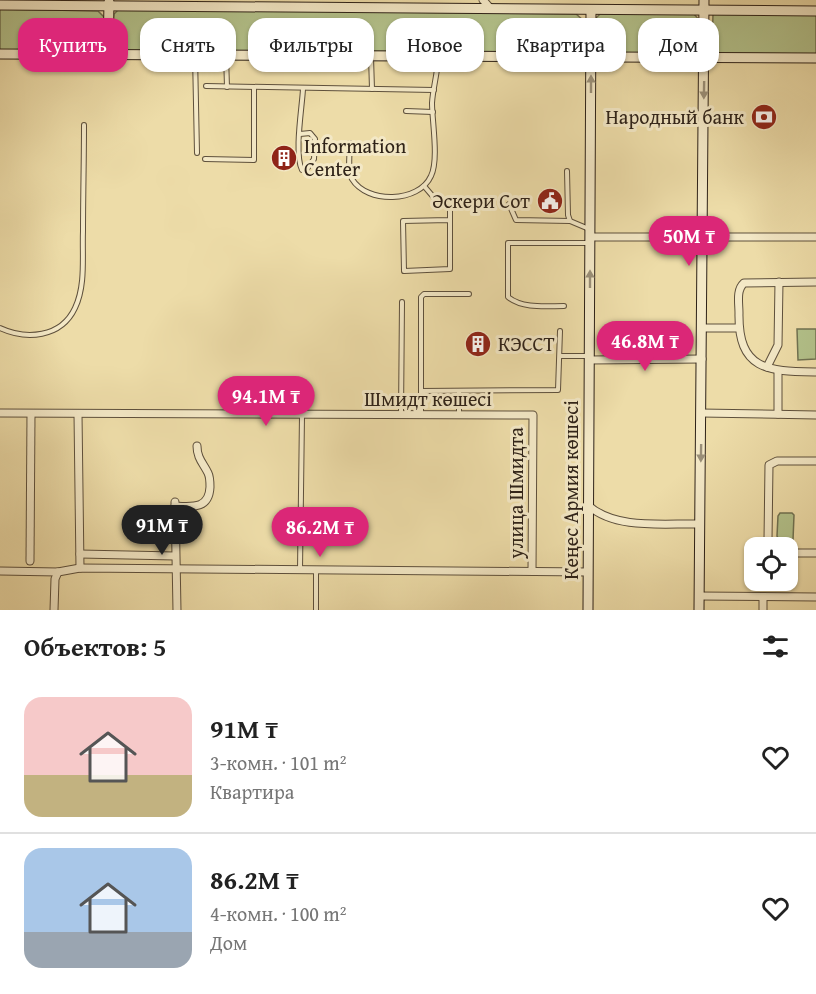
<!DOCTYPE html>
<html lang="ru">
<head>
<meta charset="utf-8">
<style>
  :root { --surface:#fff; --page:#f6f6f6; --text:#222; --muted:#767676; --line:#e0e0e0; --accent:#db2777 }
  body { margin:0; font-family:"Gentium Book Plus",serif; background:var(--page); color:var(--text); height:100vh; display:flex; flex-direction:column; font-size:22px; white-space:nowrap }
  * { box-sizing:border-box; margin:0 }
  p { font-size:20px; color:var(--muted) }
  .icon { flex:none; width:33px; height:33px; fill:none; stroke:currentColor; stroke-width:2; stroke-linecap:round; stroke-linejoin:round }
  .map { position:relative; height:610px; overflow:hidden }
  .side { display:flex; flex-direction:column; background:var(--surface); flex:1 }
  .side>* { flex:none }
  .banner { position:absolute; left:18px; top:18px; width:780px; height:54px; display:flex; gap:12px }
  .fabs { position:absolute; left:744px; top:537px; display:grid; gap:12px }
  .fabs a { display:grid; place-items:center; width:54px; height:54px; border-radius:12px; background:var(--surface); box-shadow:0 2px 4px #0004; font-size:30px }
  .price { position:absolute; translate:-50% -51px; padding:0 14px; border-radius:21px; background:var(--accent); color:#fff; font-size:20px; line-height:39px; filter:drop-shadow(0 2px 3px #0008) }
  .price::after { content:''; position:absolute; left:50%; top:36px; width:18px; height:14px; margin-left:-9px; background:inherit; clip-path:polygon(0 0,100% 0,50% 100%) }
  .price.active { background:#222; color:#fff }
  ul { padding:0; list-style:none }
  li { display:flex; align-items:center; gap:18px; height:150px; padding:0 24px }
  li+li { border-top:2px solid var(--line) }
  li span { display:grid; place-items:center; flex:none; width:168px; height:120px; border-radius:18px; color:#555 }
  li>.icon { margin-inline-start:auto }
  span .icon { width:72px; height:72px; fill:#fffc; stroke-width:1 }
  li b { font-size:26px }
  h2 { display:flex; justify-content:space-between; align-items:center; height:72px; padding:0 24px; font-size:26px }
  .pill { padding:0 21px; border-radius:18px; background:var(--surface); box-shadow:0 2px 4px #0004; font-size:21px; line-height:54px }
  .pill.active { background:var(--accent); color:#fff }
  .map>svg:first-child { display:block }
</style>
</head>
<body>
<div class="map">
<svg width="816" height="610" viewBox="0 0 816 610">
  <rect width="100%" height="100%" fill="#eddca8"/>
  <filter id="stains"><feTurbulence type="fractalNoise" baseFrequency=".00333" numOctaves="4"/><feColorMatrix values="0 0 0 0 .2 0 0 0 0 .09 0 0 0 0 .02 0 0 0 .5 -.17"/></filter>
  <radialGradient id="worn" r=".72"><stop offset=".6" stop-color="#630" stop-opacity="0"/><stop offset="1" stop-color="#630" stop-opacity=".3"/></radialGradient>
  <g fill="#b3c28b" stroke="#707252" stroke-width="1.5">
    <polygon points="0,9 98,11 104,17 102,45 94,50 0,50"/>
    <path d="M119,9L576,14L583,20V49L580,52L125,51C110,45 112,28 114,14Z"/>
    <polygon points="600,14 694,14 700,21 700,47 690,54 601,54 594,47 595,19"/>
    <polygon points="713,14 816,14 816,54 716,53 712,50"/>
    <polygon points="797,329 816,329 816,359 798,360"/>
    <polygon points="780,513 792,513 794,515 793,540 779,540 777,536 778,516"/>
  </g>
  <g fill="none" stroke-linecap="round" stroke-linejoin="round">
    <g stroke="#5e503c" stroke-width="6">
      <g id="lane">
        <polyline points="195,55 197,153"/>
        <polyline points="226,55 227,87"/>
        <polyline points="371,57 372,89"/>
        <polyline points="206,86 434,90"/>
        <polyline points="406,111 433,112"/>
        <path d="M300,134L310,133L315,139L314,159L306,170H302C294,154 302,108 303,89"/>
        <path d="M350,143C350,153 347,170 352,179C367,204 419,203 431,176C439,160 432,121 432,103C433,87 438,72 438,57"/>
        <polyline points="205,159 254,160 254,88"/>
        <polyline points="567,171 568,215 570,221 589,229"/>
        <polyline points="424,186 436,200 450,205 450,269 404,271 403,221 449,220"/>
        <polyline points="509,204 516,220 570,221"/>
        <path d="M564,306C546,306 523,309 508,297V243H589"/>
        <path d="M0,328C26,340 61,338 75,308C86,285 82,256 83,231C83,196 84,161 84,125"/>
        <polyline points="560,356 589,356"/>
        <polyline points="421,391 558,390 560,331"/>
        <polyline points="459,391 459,414"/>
        <polyline points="401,415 402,302"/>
        <polyline points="421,415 421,297 424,294 469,294"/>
        <polyline points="300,570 302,415"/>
        <polyline points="316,571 316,610"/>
      </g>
    </g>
    <g stroke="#5e503c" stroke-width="9">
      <g id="street">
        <polyline points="483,0 491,9"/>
        <polyline points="590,237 816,237"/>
        <path d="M816,282L744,283C736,290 739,303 739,313C738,371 768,371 816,372"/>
        <polyline points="702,328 739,328"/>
        <polyline points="589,360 702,359"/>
        <polyline points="767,367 778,345 779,282"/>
        <polyline points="778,371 778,414"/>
        <polyline points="0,413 533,415 532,571"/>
        <polyline points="701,413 816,415"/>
        <polyline points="78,414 80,568"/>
        <polyline points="175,502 177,610"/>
        <path d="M175,506C193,507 209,509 210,487C210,481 210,477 208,473C203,463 197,458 197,446"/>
        <path d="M589,506C616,530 665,523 700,524"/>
        <polyline points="770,548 768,540 769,465 777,461 816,461"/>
        <polyline points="788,553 816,553"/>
        <polyline points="80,554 175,556"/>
        <polyline points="30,561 31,414"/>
        <polyline points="0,571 58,572 80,568 588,572"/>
        <polyline points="699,596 816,597"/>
        <polyline points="54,610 55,579 58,572"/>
        <polyline points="763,610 763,597"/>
      </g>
    </g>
    <g stroke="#2e2218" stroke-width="11">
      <g id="secondary">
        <polyline points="0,5 816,11"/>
        <polyline points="0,54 816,58"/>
        <polyline points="108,54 109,2"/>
        <polyline points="588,610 591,10"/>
        <polyline points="699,610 704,0"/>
      </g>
    </g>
    <use href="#lane" stroke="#f3e8c6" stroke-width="4"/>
    <use href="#street" stroke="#f3e8c6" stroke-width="7"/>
    <use href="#secondary" stroke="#f3e8c6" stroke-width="9"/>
  </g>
  <defs><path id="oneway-solid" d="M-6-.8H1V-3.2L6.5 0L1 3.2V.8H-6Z" transform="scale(1.5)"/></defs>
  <g fill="#9a8f78">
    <use href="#oneway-solid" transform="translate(591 84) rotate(-90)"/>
    <use href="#oneway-solid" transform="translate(704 90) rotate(91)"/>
    <use href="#oneway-solid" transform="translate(590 279) rotate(-90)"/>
    <use href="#oneway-solid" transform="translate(701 453) rotate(91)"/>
  </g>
  <defs>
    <g id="bank-disc" transform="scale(1.35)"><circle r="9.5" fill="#8f2418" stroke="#f3e8c6"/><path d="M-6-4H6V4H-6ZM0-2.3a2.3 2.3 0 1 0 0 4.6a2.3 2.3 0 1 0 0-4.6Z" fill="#fff"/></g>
    <g id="building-disc" transform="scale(1.35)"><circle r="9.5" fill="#8f2418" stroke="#f3e8c6"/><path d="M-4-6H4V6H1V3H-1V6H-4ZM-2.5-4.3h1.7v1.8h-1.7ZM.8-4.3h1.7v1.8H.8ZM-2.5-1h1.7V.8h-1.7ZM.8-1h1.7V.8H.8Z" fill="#fff"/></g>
    <g id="civic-disc" transform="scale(1.35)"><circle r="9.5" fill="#8f2418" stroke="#f3e8c6"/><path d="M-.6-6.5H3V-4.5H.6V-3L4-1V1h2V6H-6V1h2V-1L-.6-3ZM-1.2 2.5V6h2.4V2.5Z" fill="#fff"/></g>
  </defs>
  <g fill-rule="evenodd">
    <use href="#bank-disc" x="764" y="117"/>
    <use href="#building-disc" x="284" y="158"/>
    <use href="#civic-disc" x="550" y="201"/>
    <use href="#building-disc" x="478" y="344"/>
  </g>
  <g text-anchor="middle" stroke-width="6" stroke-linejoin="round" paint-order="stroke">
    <g font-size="20" fill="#2e2218" stroke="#f3e8c6" text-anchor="end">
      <text x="744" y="124">Народный банк</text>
      <text x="304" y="153" text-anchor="start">Information<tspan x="304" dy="23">Center</tspan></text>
      <text x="530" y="208">Әскери Сот</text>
      <text x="498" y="351" text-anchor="start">КЭССТ</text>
    </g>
    <g font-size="20" fill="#2e2218" stroke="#f3e8c6">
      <text x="428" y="406">Шмидт көшесі</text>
      <text transform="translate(571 490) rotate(-90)" y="7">Кеңес Армия көшесі</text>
      <text transform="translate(516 493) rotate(-90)" y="7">улица Шмидта</text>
    </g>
  </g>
  <rect width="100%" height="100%" filter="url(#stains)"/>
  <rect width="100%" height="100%" fill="url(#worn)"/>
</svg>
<div class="fabs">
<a><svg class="icon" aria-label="locate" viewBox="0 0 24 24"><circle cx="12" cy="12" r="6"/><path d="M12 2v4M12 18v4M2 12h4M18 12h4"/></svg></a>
</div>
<b class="price" style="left:689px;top:267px">50M ₸</b>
<b class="price" style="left:645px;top:372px">46.8M ₸</b>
<b class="price" style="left:266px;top:427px">94.1M ₸</b>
<b class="price active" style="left:162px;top:556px">91M ₸</b>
<b class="price" style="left:320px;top:558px">86.2M ₸</b>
<div class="banner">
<a class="pill active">Купить</a>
<a class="pill">Снять</a>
<a class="pill">Фильтры</a>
<a class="pill">Новое</a>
<a class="pill">Квартира</a>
<a class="pill">Дом</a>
</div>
</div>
<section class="side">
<h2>Объектов: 5<svg class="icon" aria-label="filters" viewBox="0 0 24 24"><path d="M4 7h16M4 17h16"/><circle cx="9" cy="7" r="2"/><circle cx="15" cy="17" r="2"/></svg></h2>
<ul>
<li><span style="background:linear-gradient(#f6c9c9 65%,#c2b280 0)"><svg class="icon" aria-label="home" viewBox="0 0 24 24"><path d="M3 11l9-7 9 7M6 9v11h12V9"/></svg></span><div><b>91M ₸</b><p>3-комн. · 101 m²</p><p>Квартира</p></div><svg class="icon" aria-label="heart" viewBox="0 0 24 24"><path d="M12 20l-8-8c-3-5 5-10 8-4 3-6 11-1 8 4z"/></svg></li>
<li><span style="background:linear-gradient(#a9c7e8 70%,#9aa5b1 0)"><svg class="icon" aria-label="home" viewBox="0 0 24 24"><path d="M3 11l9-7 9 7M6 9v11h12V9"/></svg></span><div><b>86.2M ₸</b><p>4-комн. · 100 m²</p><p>Дом</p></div><svg class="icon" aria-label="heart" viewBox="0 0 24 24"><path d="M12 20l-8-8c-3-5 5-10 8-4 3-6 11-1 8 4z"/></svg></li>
</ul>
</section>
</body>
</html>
